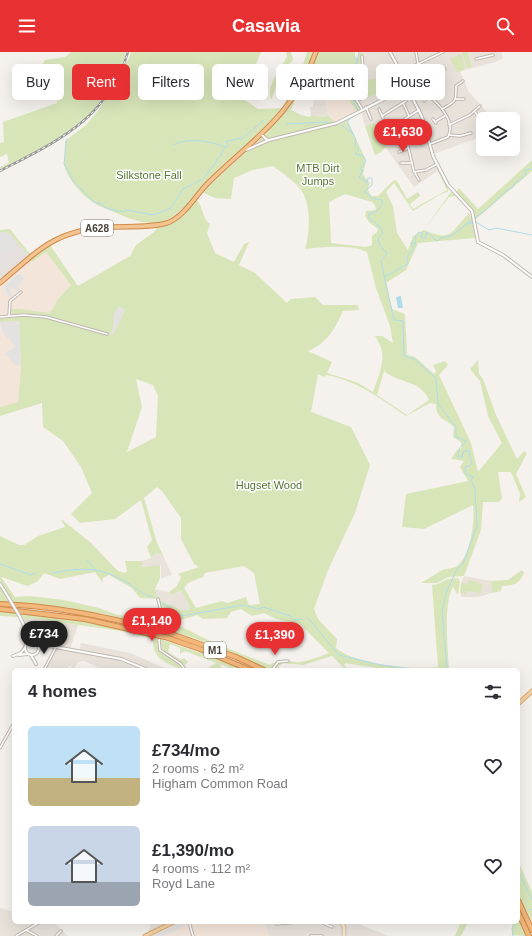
<!DOCTYPE html>
<html lang="en">
<head>
<meta charset="utf-8">
<style>
  :root { --surface:#fff; --page:#f7f7f7; --text:#2b2b33; --muted:#7c7c81; --accent:#e73133 }
  body { margin:0; font-family:Helvetica,sans-serif; background:var(--page); color:var(--text); height:100vh; display:flex; flex-direction:column; font-size:15px; white-space:nowrap }
  * { box-sizing:border-box; margin:0 }
  p { font-size:13px; color:var(--muted) }
  .icon { flex:none; width:22px; height:22px; fill:none; stroke:currentColor; stroke-width:2; stroke-linecap:round; stroke-linejoin:round }
  .map { position:relative; flex:1; overflow:hidden }
  .panel { position:absolute; left:12px; top:616px; width:508px; height:256px; display:flex; flex-direction:column; background:var(--surface); border-radius:6px; box-shadow:0 4px 16px #0002 }
  .panel>* { flex:none }
  .banner { position:absolute; left:12px; top:12px; width:508px; height:36px; display:flex; gap:8px }
  .buttons { position:absolute; left:476px; top:60px; display:grid; gap:8px }
  .buttons a { display:grid; place-items:center; width:44px; height:44px; border-radius:6px; background:var(--surface); box-shadow:0 4px 16px #0002; font-size:20px }
  .price { position:absolute; translate:-50% -34px; padding:0 9px; border-radius:14px; background:var(--accent); color:#fff; font-size:13px; line-height:26px; filter:drop-shadow(0 1px 2px #0008) }
  .price::after { content:''; position:absolute; left:50%; top:24px; width:12px; height:9px; margin-left:-6px; background:inherit; clip-path:polygon(0 0,100% 0,50% 100%) }
  .price.selected { background:#222; color:#fff }
  ul { padding:0; list-style:none }
  li { display:flex; align-items:center; gap:12px; height:100px; padding:0 16px }
  li span { display:grid; place-items:center; flex:none; width:112px; height:80px; border-radius:6px; color:#555 }
  li>.icon { margin-inline-start:auto }
  span .icon { width:48px; height:48px; fill:#fffc; stroke-width:1 }
  li b { font-size:17px }
  h2 { display:flex; justify-content:space-between; align-items:center; height:48px; padding:0 16px; font-size:17px }
  .tag { padding:0 14px; border-radius:6px; background:var(--surface); box-shadow:0 4px 16px #0002; font-size:14px; line-height:36px }
  .tag.selected { background:var(--accent); color:#fff }
  header { display:flex; justify-content:space-between; align-items:center; height:52px; padding:0 16px; background:var(--accent); color:#fff; font-size:18px; font-weight:600 }
  .map>svg:first-child { display:block }
</style>
</head>
<body>
<header><svg class="icon" aria-label="menu" viewBox="0 0 24 24"><path d="M4 6h16M4 12h16M4 18h16"/></svg>Casavia<svg class="icon" aria-label="search" viewBox="0 0 24 24"><circle cx="10" cy="10" r="6"/><path d="M15 15l6 6"/></svg></header>
<div class="map">
<svg width="532" height="884" viewBox="0 0 532 884">
  <rect width="100%" height="100%" fill="#f5f1ec"/>
  <g fill="#e8e2db">
    <polygon points="362,0 501,0 503,6 496,10 460,19 469,40 493,67 483,67 483,84 431,103 439,118 414,135 386,96 375,71 365,74 361,59 367,55 362,57 353,42 361,22"/>
    <polygon points="314,42 324,43 328,63 322,65 311,63 310,55 313,55"/>
    <polygon points="156,501 163,503 172,523 161,526 161,513 142,515 142,509 151,506"/>
    <polygon points="464,524 491,529 492,541 479,545 461,545 461,531"/>
    <polygon points="155,537 169,540 172,543 181,538 189,553 190,558 182,558 159,548"/>
    <polygon points="29,566 78,573 70,597 79,599 81,591 130,601 169,618 103,618 84,609 78,610 74,617 69,614 66,618 45,618 58,594 44,588 33,580 24,569"/>
    <polygon points="0,856 14,860 14,870 54,870 68,884 0,884"/>
    <polygon points="151,870 170,870 148,881"/>
    <polygon points="264,870 346,870 348,873 353,870 389,884 269,884"/>
  </g>
  <g fill="#f4e5da">
    <polygon points="343,29 349,47 357,60 335,72 328,63 324,43 314,42 316,35 325,36 326,32 340,33"/>
    <polygon points="46,200 71,233 58,247 53,258 49,261 0,263 0,232 30,208 32,210"/>
    <polygon points="19,265 21,314 18,350 0,355 0,267"/>
    <polygon points="179,870 264,870 269,884 150,884"/>
  </g>
  <polygon fill="#e5e0dd" points="0,180 8,180 29,204 0,228"/>
  <g fill="#d8e5b9" fill-rule="evenodd">
    <path d="M71,0H126C106,67 57,89 0,118V115L9,111L7,102L0,105V91L4,90L3,70L57,51L56,39L50,26L41,25L21,29V27L37,22L45,8L65,5Z"/>
    <path d="M131,0H261L242,46L258,57L284,56L290,37L295,39L307,0H315L299,39L318,0H355V6H358V0H362L363,20L353,42L362,57L357,60L346,44L350,29L347,24L343,29L342,22L312,20L310,29L317,33H325V36L316,35L313,43L299,39L291,58L301,63L310,65L311,63L322,65L328,63L337,73L347,68L366,108L363,123L370,131L368,138L371,144H378L394,128L397,129L407,147L418,140L420,144L410,152L413,157L447,138L438,119L439,118L449,139L441,142L413,159L394,131L386,140L393,154L397,181L408,198L413,184L424,178L451,140L465,152H463L455,144L449,145L424,178C452,190 450,181 469,161L472,167L475,186L418,191L406,218L386,231L392,257L405,262L407,303L415,305L434,322L436,319L433,313L445,309L448,313L439,323L471,391L478,420L502,391L488,364L480,329L470,317L478,308L479,322L483,327L496,363L517,407L524,399L527,401L516,422L526,445L519,450L520,442L511,420H498L502,447L498,450H483L481,478L464,524L448,525L437,531H421C428,527 435,522 442,518C447,516 453,517 457,514C471,504 475,468 473,453L424,477L402,475L406,442L468,429L460,415L464,409L451,407L457,398L462,396L461,390L453,385L454,375C445,366 436,368 436,352L430,351L406,364C381,347 356,328 326,323L324,325L318,322L311,360L351,375L370,413L355,461L328,518L314,557L318,567L337,587L336,596C356,613 413,618 438,615L432,533L438,532L448,527L458,526L460,530L458,543L453,535C443,550 448,599 449,618H391L345,611L344,613L349,618H346L332,604L303,613L283,611L278,615L286,618H271L205,590L164,576L165,572L182,575L212,590L270,613C287,602 288,612 302,610C311,608 321,604 329,601L300,572L276,567L264,561L252,564L241,557L231,560L227,566L203,567L197,563L181,568L159,552V548L182,558H190L189,553L181,538L172,543L169,540L177,534L181,525L178,522L199,515L194,512L181,487V466L162,439L157,435L144,446L157,491L163,503L156,501L151,506L147,495L152,488L141,448L115,467L80,471L71,462L92,441L81,415L63,389L43,375L42,351L0,364V355L18,350L21,314L19,269L0,270V267L26,264L25,261L12,262L10,257H20L49,261L53,257L58,247L71,233L46,200L32,210L30,208L50,193L78,234L130,204L136,193L154,180L159,174L170,170L194,146C204,152 201,166 210,172L207,181L215,201L234,210L244,192L249,190L239,213L255,221L287,251L291,247L315,245L323,253H358L359,258L343,259C335,277 327,291 308,299L332,310L327,321L356,330L373,340C380,320 389,303 375,284H382L393,291L390,274L376,236L367,200C351,192 322,195 305,197C310,181 311,156 303,141C298,131 282,121 273,114L253,118L234,126L231,147L215,146L202,140L266,82L287,57L283,56C261,83 234,103 209,127C196,139 182,163 165,169C144,176 122,163 102,155C88,150 70,131 65,116C63,108 65,97 65,89L86,73L98,59L129,6ZM345,142L372,150L375,153L376,158L366,159L365,164L369,170L378,177L377,180L372,184V193L366,195L331,191L329,150ZM384,319C399,332 420,327 429,348L407,363L377,343ZM136,327L153,333L158,344L156,385L127,400L142,355ZM244,514L254,521L260,552L249,553L246,545L227,551L222,549L196,556L184,536L188,531L203,525L205,521Z"/>
    <path d="M286,0H291L293,8L281,22L271,48C266,34 280,17 287,5Z"/>
    <polygon points="462,0 467,0 472,15 467,16"/>
    <polygon points="461,2 465,15 464,18 457,20 450,7"/>
    <polygon points="383,17 387,29 378,34 376,42 368,45 366,38 367,29 377,26 375,19"/>
    <polygon points="403,24 404,34 394,39 391,30"/>
    <polygon points="375,71 386,95 380,101 375,103 365,74"/>
    <polygon points="532,108 532,119 475,168 473,158 456,141 459,136 478,157"/>
    <polygon points="10,177 30,202 29,204 8,180 0,180 0,178"/>
    <polygon points="61,467 90,490 118,519 125,521 127,519 125,509 142,509 142,515 160,513 160,526 155,537 158,547 140,546 132,536 109,523 103,526 102,530 95,520 60,527 44,521 38,529 28,534 1,525 15,545 29,544 64,548 99,556 115,562 163,571 162,576 104,562 13,550 0,529 0,484 19,493 24,493 38,484 65,475"/>
    <path d="M522,518L524,521C519,533 513,533 502,534L501,539L492,541L491,529L508,528Z"/>
    <polygon points="469,528 482,532 481,541 467,539 466,542 460,541 461,531 468,532"/>
    <polygon points="0,535 9,550 0,550"/>
    <polygon points="0,560 16,561 18,565 0,564"/>
    <path d="M20,561L77,568L154,585L158,587C157,606 176,605 184,618C167,611 152,608 153,587L121,579L29,566L24,569Z"/>
    <path d="M160,587L215,606L243,618H235L220,612L222,618H205L216,611L185,599L180,602V596L170,592L168,600L181,608L184,606L188,610L185,613L188,618C181,604 161,606 160,587Z"/>
    <polygon points="518,809 532,840 532,869 518,842"/>
    <polygon points="518,866 526,884 512,883 512,870 518,870"/>
    <polygon points="461,870 468,870 461,884 455,884"/>
  </g>
  <g fill="#e4e2e0">
    <polygon points="348,24 350,29 346,46 343,47 342,40 330,41 331,34 326,32 340,33"/>
    <polygon points="0,181 8,181 16,192 4,202 0,200"/>
    <polygon points="18,222 21,222 24,227 18,234 20,238 16,240 15,236 10,238 13,242 9,246 5,236 6,232"/>
    <polygon points="128,252 113,283 110,282 113,276 114,262 119,254 125,258"/>
    <polygon points="19,269 21,314 15,313 5,302 15,294 3,281 0,270"/>
    <polygon points="182,870 185,874 164,884 152,884"/>
  </g>
  <polygon fill="#afdceb" points="401,244 403,256 398,256 396,245"/>
  <g fill="none" stroke-linecap="round" stroke-linejoin="round">
    <g stroke="#afdceb" stroke-width="1">
      <polyline points="359,0 350,42 359,61 347,69 356,88 355,93 359,97 355,102 363,104 366,109 360,118 363,118 359,125 367,131 368,126 372,126 372,133 364,140 370,143 371,146 382,148 382,153 376,160 369,162 369,166 379,174 383,181 378,186 380,194 387,201 381,209 394,268 403,269 404,304 414,307 436,326 438,352 456,375 456,385 466,389 459,397 458,405 462,405 464,399 470,399 469,402 472,410 470,414 465,415 465,418 467,423 473,425 471,428 475,437 477,474 463,512 457,517 447,538 442,559 447,618"/>
      <polyline points="356,5 358,10"/>
      <polyline points="287,72 328,70"/>
      <polyline points="341,73 352,81"/>
      <path d="M67,87L64,112L74,130L94,150L101,152L106,156L123,160L127,158L154,163L171,156L183,137L203,127L216,110V108C223,105 221,96 228,94L227,89L243,86L264,68"/>
      <path d="M173,93C187,85 211,89 225,95"/>
      <polyline points="466,172 476,170 489,178 496,176 532,183"/>
      <polyline points="384,225 408,212 407,205 414,196 411,191 415,192 416,183 419,180 422,181 421,186 425,186 427,180 437,189 441,186 451,184 488,156 507,138 513,135 514,132 526,123 525,118 532,117"/>
      <polyline points="87,508 96,518"/>
      <polyline points="0,512 31,523 35,521"/>
      <path d="M53,521C81,515 100,515 126,530C135,535 142,543 153,545"/>
      <polyline points="161,550 182,564 243,553 259,557 263,555 290,564 294,568 302,567"/>
      <polyline points="308,566 339,603 381,613 421,618"/>
      <polyline points="518,818 532,848"/>
      <polyline points="531,858 532,857"/>
      <polyline points="513,884 512,876 516,872"/>
    </g>
    <g stroke="#c0b7af" stroke-width="3.5">
      <g id="minor">
        <polyline points="416,0 418,12"/>
        <polyline points="476,7 493,3"/>
        <polyline points="401,20 443,0"/>
        <path d="M422,38C435,48 457,67 448,85L430,92"/>
        <polyline points="411,42 422,38 426,33 426,25 445,17"/>
        <polyline points="433,44 441,38"/>
        <polyline points="355,47 361,47"/>
        <polyline points="456,47 464,47"/>
        <polyline points="424,49 428,42"/>
        <polyline points="403,51 409,64"/>
        <polyline points="366,55 371,67"/>
        <polyline points="362,57 353,42 363,20 362,4"/>
        <polyline points="379,57 383,66"/>
        <path d="M442,57C457,49 456,49 456,34L463,29"/>
        <polyline points="419,58 405,67 403,73 414,120 426,118 437,112"/>
        <polyline points="475,60 483,71"/>
        <polyline points="382,64 406,49"/>
        <polyline points="433,67 436,71"/>
        <polyline points="436,69 445,64"/>
        <polyline points="449,73 470,63 480,54"/>
        <polyline points="390,83 404,77"/>
        <polyline points="449,83 460,84 471,81"/>
        <polyline points="399,100 408,96"/>
        <polyline points="401,111 412,111"/>
        <polyline points="415,121 419,128"/>
        <polyline points="9,264 10,249 21,240"/>
        <polyline points="0,265 24,263 46,265 107,282"/>
        <polyline points="158,547 164,572 159,589 160,598 181,612 185,618"/>
        <polyline points="44,618 56,595"/>
        <polyline points="272,618 278,610 288,609"/>
        <polyline points="0,696 14,671"/>
        <polyline points="189,870 193,884"/>
        <polyline points="276,870 277,872 296,870"/>
        <polyline points="321,870 332,875"/>
        <polyline points="26,878 37,884"/>
        <polyline points="16,884 40,870"/>
        <polyline points="56,884 61,879"/>
        <polyline points="311,884 322,884"/>
      </g>
    </g>
    <g stroke="#c0b7af" stroke-width="4">
      <g id="tertiary">
        <polyline points="390,0 403,24 406,36"/>
        <polyline points="406,36 409,39 422,65 433,104 448,133 472,159 478,190 503,203 532,225"/>
        <polyline points="262,83 267,88"/>
        <polyline points="246,98 269,88 337,71 406,36"/>
        <polyline points="0,532 7,543"/>
        <polyline points="20,565 31,588"/>
        <circle cx="32" cy="596" r="7"/>
        <polyline points="39,593 50,594 121,607 148,618"/>
        <polyline points="19,603 27,602"/>
        <polyline points="31,603 36,612"/>
        <polyline points="13,604 21,601 24,597"/>
      </g>
    </g>
    <g stroke="#d3bfa2" stroke-width="4.5">
      <polyline id="secondary" points="341,870 344,875 344,884"/>
    </g>
    <g stroke="#daac75" stroke-width="5">
      <g id="primary">
        <polyline points="518,652 532,639"/>
        <polyline points="145,884 174,870"/>
      </g>
    </g>
    <g stroke="#d08a4b" stroke-width="5.5">
      <path id="trunk" d="M0,231C40,197 55,178 110,175C128,174 150,176 167,171C184,165 196,143 208,131C253,87 293,64 316,0"/>
    </g>
    <g stroke="#d08a4b" stroke-width="6">
      <g id="motorway">
        <path d="M0,552C54,554 105,564 156,578"/>
        <polyline points="0,557 85,567 155,583"/>
        <polyline points="166,580 236,605 264,618"/>
        <polyline points="165,585 200,597 250,618"/>
        <polyline points="518,848 532,878"/>
        <polyline points="518,860 529,884"/>
      </g>
    </g>
    <use href="#minor" stroke="#fff" stroke-width="1.5"/>
    <use href="#tertiary" stroke="#fff" stroke-width="2"/>
    <use href="#secondary" stroke="#faead1" stroke-width="2.5"/>
    <use href="#primary" stroke="#f5d2a4" stroke-width="3"/>
    <use href="#trunk" stroke="#f3c490" stroke-width="3.5"/>
    <use href="#motorway" stroke="#f1b77b" stroke-width="4"/>
    <g stroke="#999" stroke-width="2.5">
      <path id="rail" d="M0,119C57,89 107,68 128,0"/>
    </g>
    <use href="#rail" stroke="#fff" stroke-width="1" stroke-dasharray="3" stroke-linecap="butt"/>
    <g stroke="#c0b7af" stroke-width="4" stroke-linecap="butt">
      <polyline id="tertiary-bridge" points="7,543 20,565"/>
    </g>
    <g stroke="#d08a4b" stroke-width="6" stroke-linecap="butt">
      <g id="motorway-bridge">
        <polyline points="156,578 166,580"/>
        <polyline points="155,583 165,585"/>
      </g>
    </g>
    <use href="#tertiary-bridge" stroke="#fff" stroke-width="2"/>
    <use href="#motorway-bridge" stroke="#f1b77b" stroke-width="4"/>
  </g>
  <g text-anchor="middle" stroke-width="3" stroke-linejoin="round" paint-order="stroke">
    <g fill="#fff" stroke="#807a75" stroke-width="1">
      <rect x="81" y="168" width="32" height="16" rx="3"/>
      <rect x="204" y="590" width="22" height="16" rx="3"/>
    </g>
    <g font-size="10" font-weight="bold" fill="#49413a">
      <text x="97" y="180">A628</text>
      <text x="215" y="602">M1</text>
    </g>
    <g font-size="11" fill="#567632" stroke="#fff">
      <text x="318" y="120">MTB Dirt<tspan x="318" dy="13">Jumps</tspan></text>
      <text x="149" y="127">Silkstone Fall</text>
      <text x="269" y="437">Hugset Wood</text>
    </g>
  </g>
</svg>
<div class="buttons">
<a><svg class="icon" aria-label="layers" viewBox="0 0 24 24"><path d="M12 4l9 5-9 5-9-5zM3 14l9 5 9-5"/></svg></a>
</div>
<b class="price" style="left:403px;top:101px">£1,630</b>
<b class="price" style="left:152px;top:590px">£1,140</b>
<b class="price selected" style="left:44px;top:603px">£734</b>
<b class="price" style="left:275px;top:604px">£1,390</b>
<div class="banner">
<a class="tag">Buy</a>
<a class="tag selected">Rent</a>
<a class="tag">Filters</a>
<a class="tag">New</a>
<a class="tag">Apartment</a>
<a class="tag">House</a>
</div>
<section class="panel">
<h2>4 homes<svg class="icon" aria-label="filters" viewBox="0 0 24 24"><path d="M4 7h16M4 17h16"/><circle cx="9" cy="7" r="2"/><circle cx="15" cy="17" r="2"/></svg></h2>
<ul>
<li><span style="background:linear-gradient(#bfe0f5 65%,#c2b280 0)"><svg class="icon" aria-label="home" viewBox="0 0 24 24"><path d="M3 11l9-7 9 7M6 9v11h12V9"/></svg></span><div><b>£734/mo</b><p>2 rooms · 62 m²</p><p>Higham Common Road</p></div><svg class="icon" aria-label="heart" viewBox="0 0 24 24"><path d="M12 20l-8-8c-3-5 5-10 8-4 3-6 11-1 8 4z"/></svg></li>
<li><span style="background:linear-gradient(#c9d6e8 70%,#9aa5b1 0)"><svg class="icon" aria-label="home" viewBox="0 0 24 24"><path d="M3 11l9-7 9 7M6 9v11h12V9"/></svg></span><div><b>£1,390/mo</b><p>4 rooms · 112 m²</p><p>Royd Lane</p></div><svg class="icon" aria-label="heart" viewBox="0 0 24 24"><path d="M12 20l-8-8c-3-5 5-10 8-4 3-6 11-1 8 4z"/></svg></li>
</ul>
</section>
</div>
</body>
</html>
